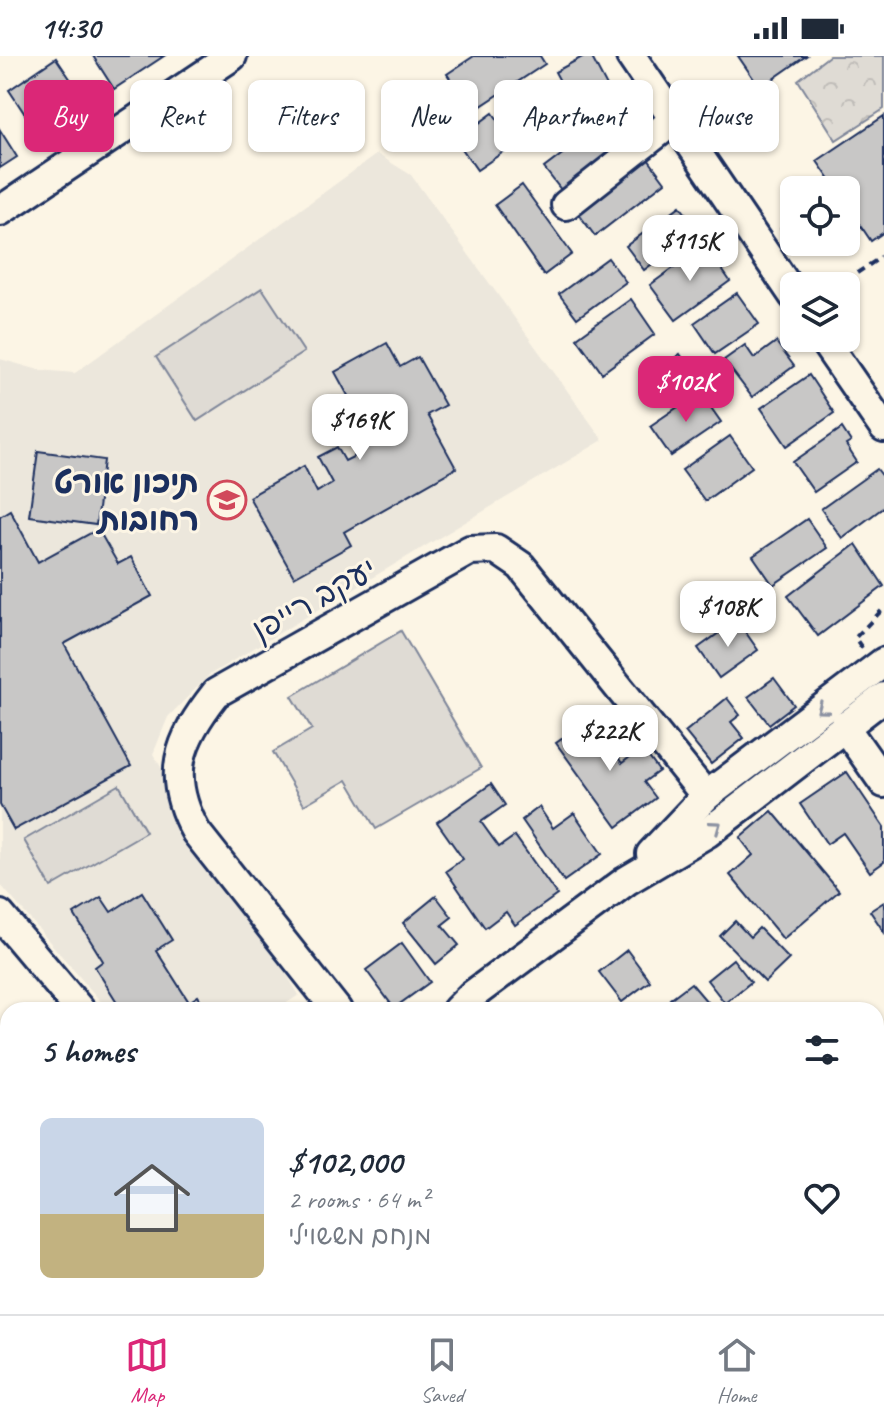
<!DOCTYPE html>
<html lang="en">
<head>
<meta charset="utf-8">
<style>
  :root { --surface:#fff; --page:#f2f2f3; --text:#1f2937; --muted:#747a83; --line:#e0e1e3; --accent:#db2777 }
  body { margin:0; font-family:Caveat,"Playpen Sans Hebrew",sans-serif; background:var(--page); color:var(--text); height:100vh; display:flex; flex-direction:column; font-size:30px; white-space:nowrap }
  * { box-sizing:border-box; margin:0 }
  p { font-size:26px; color:var(--muted) }
  .icon { flex:none; width:44px; height:44px; fill:none; stroke:currentColor; stroke-width:2; stroke-linecap:round; stroke-linejoin:round }
  .map { position:relative; flex:1; overflow:hidden }
  .drawer { position:absolute; left:0px; top:946px; width:884px; height:312px; display:flex; flex-direction:column; background:var(--surface); border-radius:24px 24px 0 0; box-shadow:0 2px 6px #0004 }
  .drawer>* { flex:none }
  .guide { position:absolute; left:24px; top:24px; width:836px; height:72px; display:flex; gap:16px }
  .buttons { position:absolute; left:780px; top:120px; display:grid; gap:16px }
  .buttons a { display:grid; place-items:center; width:80px; height:80px; border-radius:12px; background:var(--surface); box-shadow:0 2px 6px #0004; font-size:40px }
  .price { position:absolute; translate:-50% -68px; padding:0 18px; border-radius:16px; background:#fff; color:#222; font-size:26px; line-height:52px; filter:drop-shadow(0 2px 4px #0008) }
  .price::after { content:''; position:absolute; left:50%; top:48px; width:24px; height:18px; margin-left:-12px; background:inherit; clip-path:polygon(0 0,100% 0,50% 100%) }
  .price.on { background:var(--accent); color:#fff }
  ul { padding:0; list-style:none }
  li { display:flex; align-items:center; gap:24px; height:200px; padding:0 40px }
  li span { display:grid; place-items:center; flex:none; width:224px; height:160px; border-radius:12px; color:#555 }
  li>.icon { margin-inline-start:auto }
  span .icon { width:96px; height:96px; fill:#fffc; stroke-width:1 }
  li b { font-size:34px }
  h2 { display:flex; justify-content:space-between; align-items:center; height:96px; padding:0 40px; font-size:34px }
  .tag { padding:0 28px; border-radius:12px; background:var(--surface); box-shadow:0 2px 6px #0004; font-size:28px; line-height:72px }
  .tag.on { background:var(--accent); color:#fff }
  .status { display:flex; justify-content:space-between; align-items:center; height:56px; padding:0 40px; background:var(--surface); direction:ltr }
  .status svg { height:22px; fill:currentColor }
  .dock { display:flex; justify-content:space-around; align-items:center; height:112px; border-top:2px solid var(--line); background:var(--surface); font-size:22px; color:var(--muted) }
  .dock a { display:grid; justify-items:center; gap:4px }
  .dock .on { color:var(--accent) }
  .map>svg:first-child { display:block }
</style>
</head>
<body>
<div class="status"><b>14:30</b><svg viewBox="0 0 49 12"><path d="M0 12V9h3v3zM5 12V6h3v6zM10 12V3h3v9zM15 12V0h3v12zM26 1h20v11H26zM47 4h2v5h-2z"/></svg></div>
<div class="map">
<svg width="884" height="1258" viewBox="0 0 884 1258">
  <defs>
    <pattern id="park-crowns" width="20" height="18" patternUnits="userSpaceOnUse" patternTransform="scale(2)"><rect width="20" height="18" fill="#dfdbd4"/><path d="M2 6a3 3 0 1 1 6 0M12 15a3 3 0 1 1 6 0" fill="none" stroke="#bfbcb8"/></pattern>
  </defs>
  <rect width="100%" height="100%" fill="#fcf5e5"/>
  <filter id="ink" filterUnits="userSpaceOnUse"><feTurbulence type="fractalNoise" baseFrequency=".0125" numOctaves="2"/><feDisplacementMap in="SourceGraphic" scale="16" xChannelSelector="R" yChannelSelector="G"/><feConvolveMatrix kernelMatrix="1 2 1 2 8 2 1 2 1" color-interpolation-filters="sRGB"/></filter>
  <g filter="url(#ink)">
    <polygon fill="#ece7dc" points="377,98 411,119 603,384 209,619 168,661 153,698 299,939 276,954 108,954 0,828 0,303 39,314 75,317"/>
    <g fill="#dfdbd4" stroke="#7d8599" stroke-width="2">
      <polygon points="262,232 304,296 197,365 156,301"/>
      <polygon points="401,575 481,712 376,773 347,724 304,749 273,696 312,673 292,640"/>
      <polygon points="119,729 146,776 51,831 24,784"/>
    </g>
    <polygon fill="url(#park-crowns)" stroke="#7d8599" stroke-width="2" points="829,0 884,0 884,53 836,84 798,24"/>
    <g fill="#c8c7c6" stroke="#1b2f5e" stroke-width="2">
      <polygon points="93,0 164,0 114,33"/>
      <polygon points="474,0 540,0 545,8 472,56 447,18"/>
      <polygon points="584,0 591,0 610,36 576,55 555,16"/>
      <polygon points="738,0 806,0 760,32"/>
      <polygon points="56,2 90,52 42,84 9,34"/>
      <polygon points="493,57 515,88 477,114 456,84"/>
      <polygon points="615,58 633,81 562,135 544,112"/>
      <polygon points="884,60 884,176 871,185 846,148 846,134 837,134 817,105"/>
      <polygon points="0,74 17,101 0,112"/>
      <polygon points="648,103 665,126 595,180 578,157"/>
      <polygon points="522,129 572,198 544,219 495,149"/>
      <polygon points="680,150 698,174 644,214 626,190"/>
      <polygon points="705,189 730,225 676,264 650,229"/>
      <polygon points="608,202 626,226 577,262 559,238"/>
      <polygon points="737,237 759,268 715,298 694,267"/>
      <polygon points="631,243 655,278 602,317 577,282"/>
      <polygon points="776,286 794,310 752,341 724,304 745,289 754,302"/>
      <polygon points="387,287 400,311 418,301 445,349 427,359 456,412 344,476 351,489 294,521 249,441 304,410 317,436 332,427 318,401 337,391 345,405 361,397 343,364 357,356 335,316"/>
      <polygon points="680,298 694,318 666,338 652,319"/>
      <polygon points="809,319 834,357 787,390 761,352"/>
      <polygon points="700,336 721,366 671,400 650,370"/>
      <polygon points="842,372 851,386 846,389 857,406 814,436 793,406"/>
      <polygon points="730,380 752,411 705,445 682,414"/>
      <polygon points="38,395 104,404 96,469 29,460"/>
      <polygon points="877,413 884,422 884,451 842,482 821,453"/>
      <polygon points="10,454 38,506 98,473 118,508 131,501 152,540 64,588 131,710 14,774 0,749 0,460"/>
      <polygon points="807,463 827,492 773,529 753,500"/>
      <polygon points="856,488 884,530 818,580 788,540"/>
      <polygon points="737,564 758,594 719,622 698,592"/>
      <polygon points="774,622 794,649 769,668 748,641"/>
      <polygon points="727,642 740,659 731,666 744,682 711,708 685,676"/>
      <polygon points="590,663 622,707 642,692 659,715 644,726 656,742 617,771 556,687"/>
      <polygon points="847,716 884,771 884,806 870,816 843,777 827,788 800,748"/>
      <polygon points="491,728 505,749 481,766 499,791 515,780 557,839 515,869 506,856 485,872 446,815 463,803 437,766"/>
      <polygon points="539,751 553,772 574,757 602,798 564,825 522,764"/>
      <polygon points="772,755 839,835 783,883 730,819 753,799 740,782"/>
      <polygon points="142,836 172,884 156,894 189,946 198,940 207,954 122,954 95,911 103,905 74,858 101,841 111,856"/>
      <polygon points="436,840 452,861 442,869 459,889 436,908 403,867"/>
      <polygon points="884,846 884,876 870,855"/>
      <polygon points="735,865 750,881 759,872 789,903 765,926 720,880"/>
      <polygon points="402,887 430,926 394,952 366,914"/>
      <polygon points="627,894 650,925 622,946 599,916"/>
      <polygon points="733,903 751,926 725,947 707,924"/>
      <polygon points="691,927 714,954 679,954 670,943"/>
      <polygon points="876,973 884,982 884,1017 876,1024"/>
      <polygon points="884,1230 884,1258 846,1258 857,1250 876,1250 876,1236"/>
      <polygon points="200,1250 254,1250 243,1258 206,1258"/>
      <polygon points="430,1250 500,1250 491,1258 423,1258"/>
      <polygon points="719,1250 772,1250 776,1256 725,1258"/>
    </g>
    <g fill="none" stroke-linecap="round" stroke-linejoin="round">
      <g stroke="#1b2f5e" stroke-width="34">
        <g id="minor">
          <polyline points="631,0 794,240"/>
          <polyline points="566,149 674,64"/>
          <polyline points="0,155 232,0"/>
          <polyline points="822,282 884,372"/>
          <polyline points="844,670 884,727"/>
          <polyline points="651,798 706,740 884,606"/>
          <polyline points="0,859 80,954"/>
          <path d="M337,954L196,776C165,720 178,685 216,637L470,494L496,493L521,510L706,740"/>
          <polyline points="457,954 471,940 626,825 707,777 884,641"/>
          <polyline points="0,1020 8,1026"/>
          <polyline points="876,1065 884,1059"/>
          <polyline points="0,1082 8,1078"/>
          <polyline points="876,1115 884,1127"/>
          <polyline points="159,1250 165,1258"/>
          <polyline points="586,1250 592,1258"/>
          <polyline points="0,1253 8,1248"/>
          <polyline points="46,1258 58,1250"/>
          <polyline points="620,1258 631,1250"/>
        </g>
      </g>
      <g stroke="#1b2f5e" stroke-width="4" stroke-dasharray="8 6" stroke-linecap="butt">
        <polyline points="718,80 744,61"/>
        <polyline points="780,174 794,169"/>
        <polyline points="857,217 884,199"/>
        <polyline points="862,592 855,582 884,552"/>
        <polyline points="0,1183 8,1178"/>
      </g>
      <use href="#minor" stroke="#fcf5e5" stroke-width="28"/>
    </g>
    <defs><path id="oneway-chevron" d="M-2-3.5L2.5 0L-2 3.5" fill="none" stroke-width="1.6" stroke-linecap="round" stroke-linejoin="round" transform="scale(2)"/></defs>
    <g stroke="#8c92a2">
      <use href="#oneway-chevron" transform="translate(822 653) rotate(143)"/>
      <use href="#oneway-chevron" transform="translate(716 770) rotate(-36)"/>
    </g>
  </g>
  <defs>
    <g id="school-ring" transform="scale(2)"><circle r="9.5" fill="#fcf5e5" stroke="#d1495b" stroke-width="1.5"/><path d="M0-5L7-2L0 1L-7-2ZM-4 1L0 2.5L4 1V4Q0 6-4 4Z" fill="#d1495b"/></g>
  </defs>
  <g fill-rule="evenodd">
    <use href="#school-ring" x="227" y="444"/>
  </g>
  <g text-anchor="middle" stroke-width="6" stroke-linejoin="round" paint-order="stroke">
    <g font-size="32" font-weight="bold" fill="#1b2f5e" stroke="#fcf5e5" text-anchor="end">
      <text x="199" y="437">תיכון אורט<tspan x="199" dy="37">רחובות</tspan></text>
    </g>
    <g font-size="32" fill="#1b2f5e" stroke="#fcf5e5">
      <text transform="translate(314 543) rotate(-29)" y="11">יעקב רייפן</text>
    </g>
  </g>
</svg>
<div class="buttons">
<a><svg class="icon" aria-label="locate" viewBox="0 0 24 24"><circle cx="12" cy="12" r="6"/><path d="M12 2v4M12 18v4M2 12h4M18 12h4"/></svg></a>
<a><svg class="icon" aria-label="layers" viewBox="0 0 24 24"><path d="M12 4l9 5-9 5-9-5zM3 14l9 5 9-5"/></svg></a>
</div>
<b class="price" style="left:690px;top:227px">$115K</b>
<b class="price on" style="left:686px;top:368px">$102K</b>
<b class="price" style="left:360px;top:406px">$169K</b>
<b class="price" style="left:728px;top:593px">$108K</b>
<b class="price" style="left:610px;top:717px">$222K</b>
<div class="guide">
<a class="tag on">Buy</a>
<a class="tag">Rent</a>
<a class="tag">Filters</a>
<a class="tag">New</a>
<a class="tag">Apartment</a>
<a class="tag">House</a>
</div>
<section class="drawer">
<h2>5 homes<svg class="icon" aria-label="filters" viewBox="0 0 24 24"><path d="M4 7h16M4 17h16"/><circle cx="9" cy="7" r="2"/><circle cx="15" cy="17" r="2"/></svg></h2>
<ul>
<li><span style="background:linear-gradient(#c9d6e8 60%,#c2b280 0)"><svg class="icon" aria-label="home" viewBox="0 0 24 24"><path d="M3 11l9-7 9 7M6 9v11h12V9"/></svg></span><div><b>$102,000</b><p>2 rooms · 64 m²</p><p>מנחם מששוילי</p></div><svg class="icon" aria-label="heart" viewBox="0 0 24 24"><path d="M12 20l-8-8c-3-5 5-10 8-4 3-6 11-1 8 4z"/></svg></li>
</ul>
</section>
</div>
<nav class="dock">
<a class="on"><svg class="icon" aria-label="map" viewBox="0 0 24 24"><path d="M3 6l6-2 6 2 6-2v14l-6 2-6-2-6 2zM9 4v14M15 6v14"/></svg>Map</a>
<a><svg class="icon" aria-label="saved" viewBox="0 0 24 24"><path d="M7 4h10v16l-5-4-5 4z"/></svg>Saved</a>
<a><svg class="icon" aria-label="home" viewBox="0 0 24 24"><path d="M3 11l9-7 9 7M6 9v11h12V9"/></svg>Home</a>
</nav>
</body>
</html>
